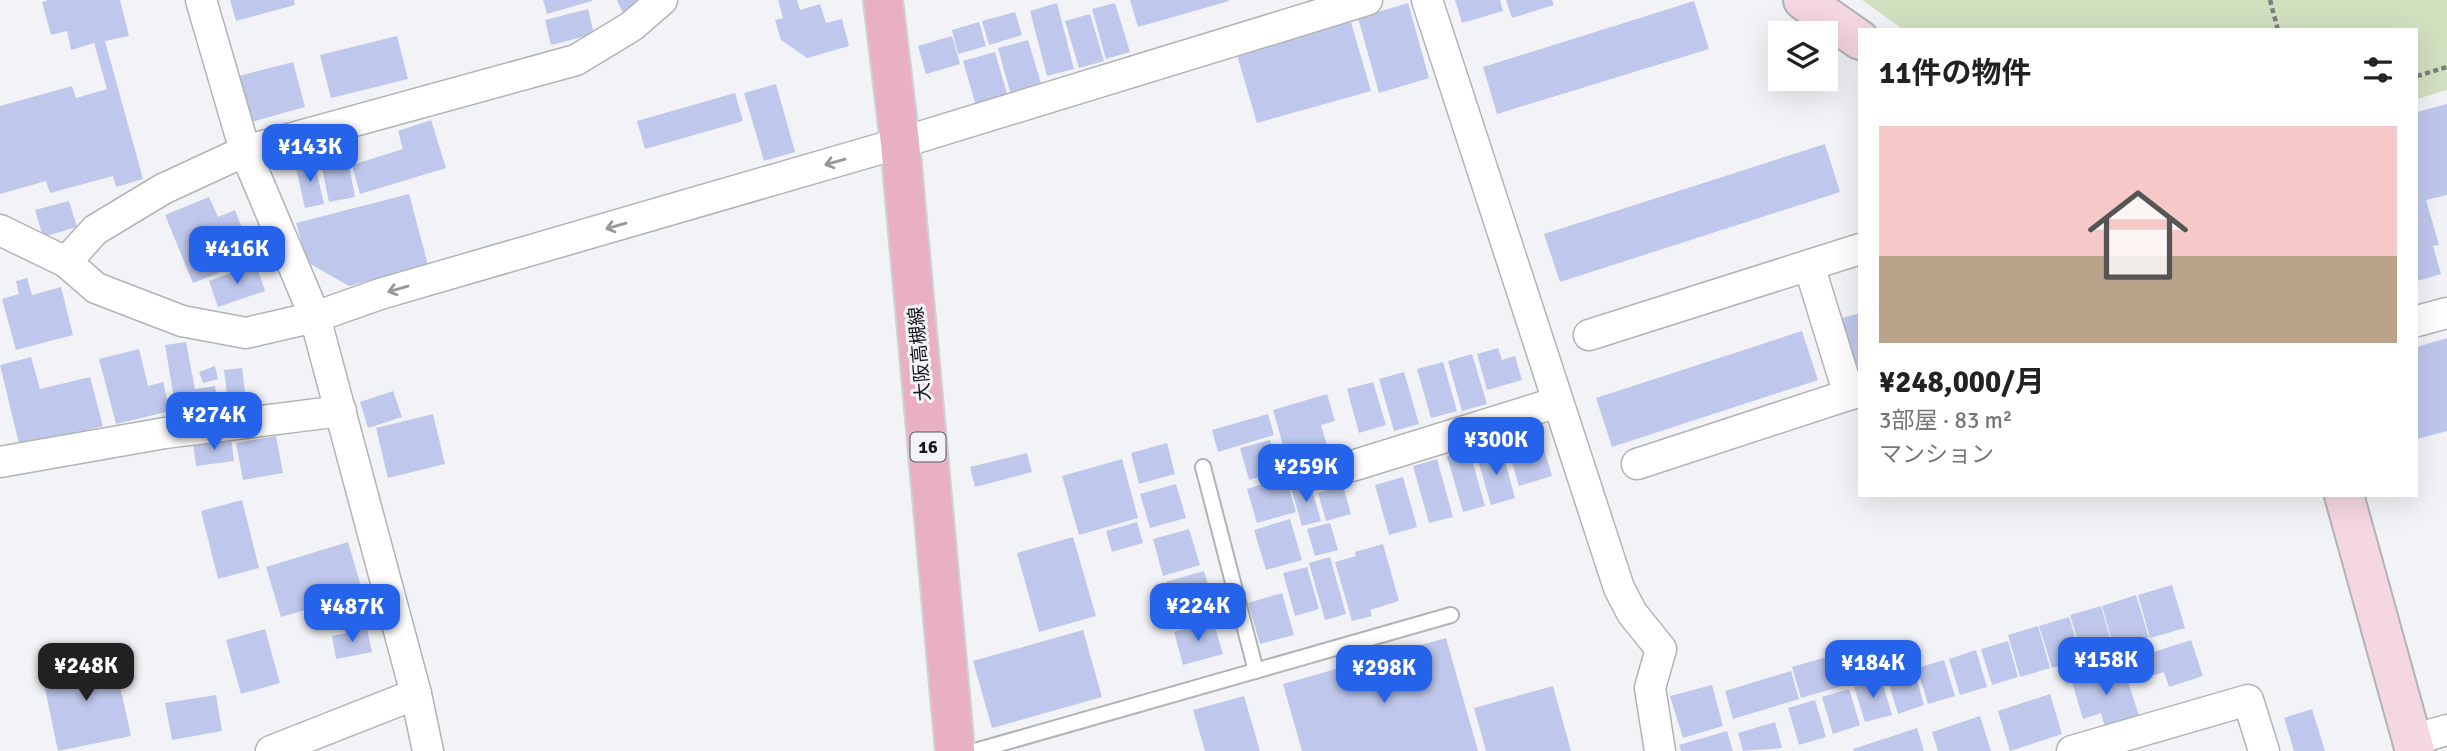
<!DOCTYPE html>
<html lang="ja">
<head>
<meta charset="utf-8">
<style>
  :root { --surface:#fff; --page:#f2f2f2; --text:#222; --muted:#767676; --accent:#2563eb }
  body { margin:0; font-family:Signika,"Noto Sans JP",sans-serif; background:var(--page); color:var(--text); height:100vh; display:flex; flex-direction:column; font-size:26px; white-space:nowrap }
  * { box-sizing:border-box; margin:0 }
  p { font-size:23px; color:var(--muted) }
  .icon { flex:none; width:38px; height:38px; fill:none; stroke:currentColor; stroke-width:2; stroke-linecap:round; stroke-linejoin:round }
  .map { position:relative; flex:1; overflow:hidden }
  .drawer { position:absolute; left:1858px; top:28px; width:560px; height:469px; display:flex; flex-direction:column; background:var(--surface); border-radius:0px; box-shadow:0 7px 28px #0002 }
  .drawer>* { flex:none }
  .controls { position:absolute; left:1768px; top:21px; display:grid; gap:14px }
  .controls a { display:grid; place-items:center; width:70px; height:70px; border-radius:0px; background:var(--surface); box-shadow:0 7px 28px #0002; font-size:35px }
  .price { position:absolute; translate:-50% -60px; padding:0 16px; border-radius:14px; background:var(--accent); color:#fff; font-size:23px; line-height:46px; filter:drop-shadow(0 2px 4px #0008) }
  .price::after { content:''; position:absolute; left:50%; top:42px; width:21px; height:16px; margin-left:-10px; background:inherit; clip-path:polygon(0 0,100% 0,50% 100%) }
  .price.active { background:#222; color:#fff }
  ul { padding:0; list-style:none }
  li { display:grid; align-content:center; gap:14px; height:371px; padding:0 21px }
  li span { display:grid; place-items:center; height:217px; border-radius:0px; color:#555 }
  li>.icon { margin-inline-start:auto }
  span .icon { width:126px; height:126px; fill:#fffc; stroke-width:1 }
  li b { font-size:30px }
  h2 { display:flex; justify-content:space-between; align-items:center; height:84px; padding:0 21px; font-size:30px }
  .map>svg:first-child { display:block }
</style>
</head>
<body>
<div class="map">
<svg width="2447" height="751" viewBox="0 0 2447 751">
  <rect width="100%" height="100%" fill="#f2f3f6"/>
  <polygon fill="#d2e0c0" points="1862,0 2447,0 2447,90 2417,99 2417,30 1904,30"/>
  <g fill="#bfc8ec">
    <polygon points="49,0 120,0 129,36 105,41 143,179 116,187 113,176 50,193 46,181 0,194 0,106 72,86 76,98 107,89 94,43 71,50 67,31 51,35 42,2"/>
    <polygon points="230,0 294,0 295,5 236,21"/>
    <polygon points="543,0 592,0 592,1 547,14"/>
    <polygon points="617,0 639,0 643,10 625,18"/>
    <polygon points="778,0 797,0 800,10 820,4 826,23 842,19 849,46 807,58 781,40 775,20 783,18"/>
    <polygon points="1130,0 1229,0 1229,1 1138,27"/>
    <polygon points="1455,0 1500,0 1503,11 1462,23"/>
    <polygon points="1506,0 1552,0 1554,5 1512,18"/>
    <polygon points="1694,1 1709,49 1497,114 1483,67"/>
    <polygon points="1057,3 1074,69 1047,76 1030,11"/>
    <polygon points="1115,3 1130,52 1106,59 1092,9"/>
    <polygon points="1408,3 1429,78 1379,93 1358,18"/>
    <polygon points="588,9 594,34 551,45 545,20"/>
    <polygon points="1015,12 1022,35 989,45 982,21"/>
    <polygon points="1090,14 1104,61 1079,68 1065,21"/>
    <polygon points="979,22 986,46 958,54 952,30"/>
    <polygon points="1351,22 1371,91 1257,123 1237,55"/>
    <polygon points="397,36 408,79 331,98 320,55"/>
    <polygon points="952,36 960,64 926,74 918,46"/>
    <polygon points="1028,40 1041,83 1010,92 998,48"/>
    <polygon points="995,52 1008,97 976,106 963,61"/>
    <polygon points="293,62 305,107 251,122 239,76"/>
    <polygon points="776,84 795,152 764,161 744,93"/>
    <polygon points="735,93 743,121 645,149 637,121"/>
    <polygon points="2447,104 2447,195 2426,200 2439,245 2433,246 2441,274 2417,281 2417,112"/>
    <polygon points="431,120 446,168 360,194 352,165 403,149 398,131"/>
    <polygon points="1825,144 1840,192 1560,282 1544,234"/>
    <polygon points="347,154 355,197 329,202 320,159"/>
    <polygon points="314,160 324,204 305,208 295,164"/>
    <polygon points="409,194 428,265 349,286 307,262 296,223"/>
    <polygon points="209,197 218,217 235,210 254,259 193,283 165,215"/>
    <polygon points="69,201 77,227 43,237 35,210"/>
    <polygon points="256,264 265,291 218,307 209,281"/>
    <polygon points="27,278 32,295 61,287 73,335 16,350 2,299 19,294 16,281"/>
    <polygon points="1860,313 1860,364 1847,368 1833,321"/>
    <polygon points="1802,331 1818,380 1612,447 1596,398"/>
    <polygon points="2447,338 2447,431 2417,439 2417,347"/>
    <polygon points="186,342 195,389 215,386 219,409 177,416 165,345"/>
    <polygon points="1498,348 1502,360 1515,356 1522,380 1487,390 1477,354"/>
    <polygon points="139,349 148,386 163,382 170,411 116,424 99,359"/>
    <polygon points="1472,354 1487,404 1462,411 1448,361"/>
    <polygon points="31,357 40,389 90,377 103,426 20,448 0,365"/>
    <polygon points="1443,362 1457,411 1431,418 1417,369"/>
    <polygon points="215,366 218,379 203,383 199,372"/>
    <polygon points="242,368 247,408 229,410 224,370"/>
    <polygon points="1404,372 1419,424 1394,431 1379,379"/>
    <polygon points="1373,382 1386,425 1359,433 1347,389"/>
    <polygon points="393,391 402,417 368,428 360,402"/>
    <polygon points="1327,394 1335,421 1321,425 1329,452 1310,457 1314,470 1292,477 1273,410"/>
    <polygon points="433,414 445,464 388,478 376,428"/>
    <polygon points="1268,414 1274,435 1218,452 1212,430"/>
    <polygon points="276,436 283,473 243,480 236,443"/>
    <polygon points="231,437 234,461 196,466 193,443"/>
    <polygon points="1270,440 1279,471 1249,480 1240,448"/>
    <polygon points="1167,443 1175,474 1139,484 1131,453"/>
    <polygon points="1542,443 1552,476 1519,486 1509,453"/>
    <polygon points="1469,449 1485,506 1463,512 1447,456"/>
    <polygon points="1502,450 1515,498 1491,505 1477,457"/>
    <polygon points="1027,453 1032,472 975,487 970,467"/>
    <polygon points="1122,459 1138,518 1079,535 1062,476"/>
    <polygon points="1437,459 1453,517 1429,523 1413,466"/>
    <polygon points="1286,477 1296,512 1257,523 1247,489"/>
    <polygon points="1403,477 1417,527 1389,535 1375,485"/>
    <polygon points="1310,483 1321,521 1302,526 1291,488"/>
    <polygon points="1176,484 1186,518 1150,528 1140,494"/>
    <polygon points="1343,486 1351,514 1326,521 1318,493"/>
    <polygon points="242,500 259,568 218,579 201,511"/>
    <polygon points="1290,519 1302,560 1266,570 1254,530"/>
    <polygon points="1137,522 1143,543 1112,552 1106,531"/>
    <polygon points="1330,523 1338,550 1315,556 1307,529"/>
    <polygon points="1189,529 1200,565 1163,576 1153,539"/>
    <polygon points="1073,537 1096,616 1039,632 1017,553"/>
    <polygon points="348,542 363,593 281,617 266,567"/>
    <polygon points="1383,544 1399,601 1370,610 1372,616 1352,621 1335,562 1356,556 1355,552"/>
    <polygon points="1330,557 1346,614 1325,620 1309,563"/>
    <polygon points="1307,567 1319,609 1295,616 1283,573"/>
    <polygon points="1204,571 1214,607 1176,618 1166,582"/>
    <polygon points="2172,585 2185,628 2150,638 2138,595"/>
    <polygon points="1282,593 1294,635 1260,644 1248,603"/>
    <polygon points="2136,595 2149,638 2114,648 2102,606"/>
    <polygon points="2101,606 2113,648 2083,658 2070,615"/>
    <polygon points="2069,617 2082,659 2052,668 2039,626"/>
    <polygon points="1213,621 1223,654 1183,665 1174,632"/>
    <polygon points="2038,626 2050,668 2020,677 2008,635"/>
    <polygon points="265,629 280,683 241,694 226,640"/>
    <polygon points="367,629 372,652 336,659 332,636"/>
    <polygon points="1083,630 1102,697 992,728 973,661"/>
    <polygon points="1446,638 1478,751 1302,751 1283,684"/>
    <polygon points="2191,640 2203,676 2169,687 2164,672 2142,679 2135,658"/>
    <polygon points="2008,641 2018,677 1992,685 1981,649"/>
    <polygon points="1879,642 1887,673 1801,698 1792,667"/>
    <polygon points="1976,650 1987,687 1960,695 1949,659"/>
    <polygon points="113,654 131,736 58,751 41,670"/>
    <polygon points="1944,660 1955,696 1928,704 1917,668"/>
    <polygon points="2123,666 2139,716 2105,727 2101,713 2083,719 2072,682"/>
    <polygon points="1914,669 1924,705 1898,714 1887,677"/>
    <polygon points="1791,671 1799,699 1733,719 1725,691"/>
    <polygon points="1881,678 1892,715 1865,722 1854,687"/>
    <polygon points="1712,685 1723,726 1683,738 1670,696"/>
    <polygon points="1553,686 1571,751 1486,751 1474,708"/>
    <polygon points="1849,689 1860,725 1833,734 1822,697"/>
    <polygon points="2050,694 2062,734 2010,751 1998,711"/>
    <polygon points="216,695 222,731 172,740 165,703"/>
    <polygon points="1244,696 1260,751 1205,751 1193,710"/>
    <polygon points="1815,700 1826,737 1799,745 1788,708"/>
    <polygon points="2312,709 2325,751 2294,751 2284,718"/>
    <polygon points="1980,716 1991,751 1938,751 1932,732"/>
    <polygon points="1775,722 1782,748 1743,751 1738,733"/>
    <polygon points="1917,728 1924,751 1854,751 1853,749"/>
    <polygon points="1727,731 1733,751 1681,751 1679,745"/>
  </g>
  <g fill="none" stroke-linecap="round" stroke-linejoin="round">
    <g stroke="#b2b3b5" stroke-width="18">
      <g id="lane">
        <polyline points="1800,33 1814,10"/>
        <polyline points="1203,467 1256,671"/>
        <polyline points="975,751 1451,615"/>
      </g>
    </g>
    <g stroke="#b2b3b5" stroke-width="33">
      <g id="street">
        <polyline points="201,0 245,151 315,317 416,694 271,751"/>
        <polyline points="1427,0 1619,588 1632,613 1661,649 1650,688 1660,751"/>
        <polyline points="0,230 66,262 96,288 182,321 246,333 315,317 380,294 900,143 1367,0"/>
        <polyline points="66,262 95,230 163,189 245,151 576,60 632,26 662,0"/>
        <polyline points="1809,265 1849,395"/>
        <polyline points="2417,321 2447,313"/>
        <polyline points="1589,335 1860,249"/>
        <polyline points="0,462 165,433 341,411"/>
        <polyline points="1637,464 1860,391"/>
        <polyline points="1352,466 1558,402"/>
        <polyline points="416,694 428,751"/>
        <polyline points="2412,740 2447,730"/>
        <polyline points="2072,751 2248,700 2264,751"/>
      </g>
    </g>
    <g stroke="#b2b3b5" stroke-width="42">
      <g id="secondary">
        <polyline points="1803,0 1860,40"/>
        <polyline points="2344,495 2415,751"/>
      </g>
    </g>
    <g stroke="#d0d1d1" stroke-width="42">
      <polyline id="primary" points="883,0 900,143 955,751"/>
    </g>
    <g stroke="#7c7d7f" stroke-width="4.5" stroke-dasharray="5 3.5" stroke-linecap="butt">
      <polyline points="2270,0 2278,30"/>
      <polyline points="2417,76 2447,67"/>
    </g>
    <use href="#lane" stroke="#fff" stroke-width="14"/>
    <use href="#street" stroke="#fff" stroke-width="30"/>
    <use href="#secondary" stroke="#f4d7e0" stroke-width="38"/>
    <use href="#primary" stroke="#e8b0c2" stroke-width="38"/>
  </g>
  <defs><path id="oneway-shaft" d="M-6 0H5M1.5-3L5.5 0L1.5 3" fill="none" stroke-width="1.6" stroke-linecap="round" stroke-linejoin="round" transform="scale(1.75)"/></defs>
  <g stroke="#969797">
    <use href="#oneway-shaft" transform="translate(835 162) rotate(164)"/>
    <use href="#oneway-shaft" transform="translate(616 226) rotate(164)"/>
    <use href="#oneway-shaft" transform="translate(398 289) rotate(164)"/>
  </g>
  <g text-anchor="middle" stroke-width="6" stroke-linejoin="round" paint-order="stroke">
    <rect fill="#f2f3f6" stroke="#58595b" stroke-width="2" x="910.5" y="432.5" width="35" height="29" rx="5"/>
    <g font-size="18" font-weight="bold" fill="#161718">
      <text x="928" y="453">16</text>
    </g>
    <g font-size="19" fill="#161718" stroke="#f2f3f6">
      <text transform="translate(919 354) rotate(-95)" y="7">大阪高槻線</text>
    </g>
  </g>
</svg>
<div class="controls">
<a><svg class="icon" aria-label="layers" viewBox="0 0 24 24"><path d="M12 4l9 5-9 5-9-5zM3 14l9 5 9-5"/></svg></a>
</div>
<b class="price" style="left:310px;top:184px">¥143K</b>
<b class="price" style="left:237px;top:286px">¥416K</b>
<b class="price" style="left:214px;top:452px">¥274K</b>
<b class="price" style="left:1496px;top:477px">¥300K</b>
<b class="price" style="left:1306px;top:504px">¥259K</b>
<b class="price" style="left:1198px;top:643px">¥224K</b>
<b class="price" style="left:352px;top:644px">¥487K</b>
<b class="price" style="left:2106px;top:697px">¥158K</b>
<b class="price" style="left:1873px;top:700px">¥184K</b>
<b class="price active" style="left:86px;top:703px">¥248K</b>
<b class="price" style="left:1384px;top:705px">¥298K</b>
<section class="drawer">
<h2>11件の物件<svg class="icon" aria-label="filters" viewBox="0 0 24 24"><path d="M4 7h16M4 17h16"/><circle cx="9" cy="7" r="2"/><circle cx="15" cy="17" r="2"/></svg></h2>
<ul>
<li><span style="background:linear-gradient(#f6c9c9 60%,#b9a48a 0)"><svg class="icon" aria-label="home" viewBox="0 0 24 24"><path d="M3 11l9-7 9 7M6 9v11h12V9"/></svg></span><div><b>¥248,000/月</b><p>3部屋 · 83 m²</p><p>マンション</p></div></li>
</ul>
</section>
</div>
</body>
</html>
